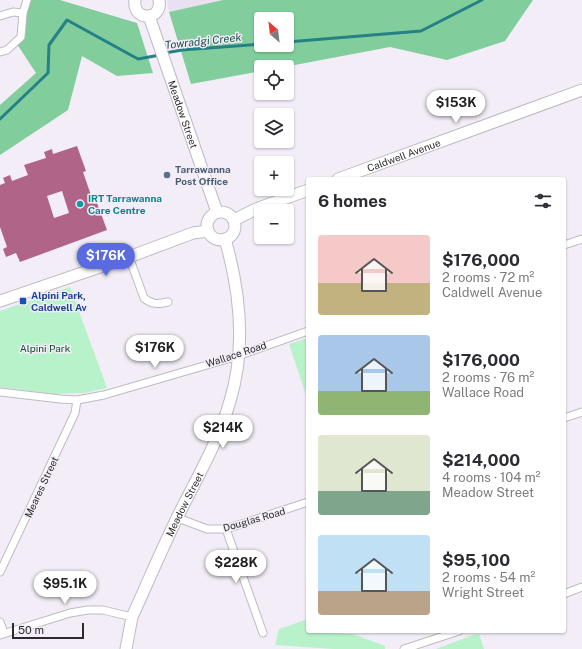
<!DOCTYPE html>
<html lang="en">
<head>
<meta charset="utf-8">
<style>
  :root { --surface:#fff; --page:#f2f2f3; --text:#2b2b33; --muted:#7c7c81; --accent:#5a6be2 }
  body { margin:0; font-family:"Public Sans",sans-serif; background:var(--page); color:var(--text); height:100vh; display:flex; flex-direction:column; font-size:15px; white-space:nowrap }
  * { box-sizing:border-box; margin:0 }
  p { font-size:13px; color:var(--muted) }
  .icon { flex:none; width:22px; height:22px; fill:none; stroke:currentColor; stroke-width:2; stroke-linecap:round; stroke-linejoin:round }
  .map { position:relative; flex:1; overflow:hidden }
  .details { position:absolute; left:306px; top:177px; width:260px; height:456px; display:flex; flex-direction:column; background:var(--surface); border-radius:4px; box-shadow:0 1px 3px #0004 }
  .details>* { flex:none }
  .needle { width:26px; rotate:332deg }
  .buttons { position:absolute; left:254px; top:12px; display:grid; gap:8px }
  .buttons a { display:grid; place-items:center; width:40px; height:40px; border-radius:4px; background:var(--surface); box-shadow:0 1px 3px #0004; font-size:20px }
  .scale { position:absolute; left:12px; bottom:10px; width:72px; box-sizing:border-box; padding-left:4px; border:2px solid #2c2a2d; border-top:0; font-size:11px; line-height:14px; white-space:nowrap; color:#2c2a2d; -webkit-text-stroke:3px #f2edf6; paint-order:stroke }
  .price { position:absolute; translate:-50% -34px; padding:0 9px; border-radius:14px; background:#fff; color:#222; font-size:13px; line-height:26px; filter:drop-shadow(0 1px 2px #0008) }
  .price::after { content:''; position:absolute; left:50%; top:24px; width:12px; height:9px; margin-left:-6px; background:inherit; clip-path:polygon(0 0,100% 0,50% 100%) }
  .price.current { background:var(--accent); color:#fff }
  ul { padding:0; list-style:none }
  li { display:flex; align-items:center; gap:12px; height:100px; padding:0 12px }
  li span { display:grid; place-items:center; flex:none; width:112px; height:80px; border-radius:4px; color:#555 }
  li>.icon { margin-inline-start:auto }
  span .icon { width:48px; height:48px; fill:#fffc; stroke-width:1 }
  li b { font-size:17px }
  h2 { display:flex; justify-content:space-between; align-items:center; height:48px; padding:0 12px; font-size:17px }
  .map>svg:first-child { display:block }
</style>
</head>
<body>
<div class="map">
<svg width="582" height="649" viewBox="0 0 582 649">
  <rect width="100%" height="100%" fill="#f2edf6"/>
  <polygon fill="#e9e1f1" points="167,0 223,0 169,12"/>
  <g fill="#b7f2ca">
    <polygon points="70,287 107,388 84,393 52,394 0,387 0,311"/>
    <polygon points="308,338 308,401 289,344"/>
    <polygon points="308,619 308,631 328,631 329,633 353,634 385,646 385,649 333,649 275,645 279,629"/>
    <polygon points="479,634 484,649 436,649 473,635"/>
  </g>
  <g fill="#81ce9c" fill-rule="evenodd">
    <polygon points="27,0 60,0 137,23 153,73 117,76 82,56 68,110 0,155 0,105 36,73 17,44"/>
    <path d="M223,0H533L505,41L447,60L390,47L284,67H261V71L191,84L169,12ZM261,19H287V45H261Z"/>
  </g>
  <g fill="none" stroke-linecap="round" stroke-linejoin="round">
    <g stroke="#258185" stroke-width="3">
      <polyline points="287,42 421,31 482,0"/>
      <polyline points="165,53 182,50 261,44"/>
      <polyline points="0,119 48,73 49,45 67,20 138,59 160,55"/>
    </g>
  </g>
  <path fill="#b06486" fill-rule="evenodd" d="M77,146L86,171L83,172L94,204L97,203L107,230L20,262L16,253L6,257L3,249L7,247L0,227V185L5,183L3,178L10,175L12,181L28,175L24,165L46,158L44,152L52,149L53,154ZM62,191L69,213L54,218L47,196Z"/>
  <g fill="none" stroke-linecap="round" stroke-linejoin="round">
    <g stroke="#bfbac3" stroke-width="9">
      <g id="minor">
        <polyline points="0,16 13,12 23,13"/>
        <polyline points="0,52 7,50 21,37 23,13 27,0"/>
        <polyline points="564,245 582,239"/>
        <path d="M129,257L144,298C152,305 158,304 168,302"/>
        <polyline points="0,392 60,399 77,400 104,395 238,356 308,331"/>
        <polyline points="564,418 582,412"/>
        <polyline points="178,518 207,529 226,529 308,502"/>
        <polyline points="226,529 263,633"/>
        <polyline points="0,572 75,413 77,400"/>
        <polyline points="564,594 582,587"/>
        <polyline points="0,622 4,633"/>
        <polyline points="0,635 70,613 88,610 103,610 132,617"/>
        <polyline points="404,649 459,631"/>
      </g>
    </g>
    <g stroke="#bfbac3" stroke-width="13">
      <g id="secondary">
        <path d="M135,0C132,22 163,21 159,0"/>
        <path id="s1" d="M149,16L217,212"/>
        <path id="s2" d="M338,179L582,90"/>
        <circle cx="221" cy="226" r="14"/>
        <polyline points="234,220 256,209 308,190"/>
        <polyline points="0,301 129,257 193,233 208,231"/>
        <path id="s3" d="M126,649L132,617C148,582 163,546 180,512C198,476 219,440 230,401C246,349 240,291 225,239"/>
      </g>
    </g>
    <use href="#minor" stroke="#fff" stroke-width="7"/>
    <use href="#secondary" stroke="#fff" stroke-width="11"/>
  </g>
  <circle fill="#5c6f8a" stroke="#f2edf6" stroke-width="1.5" cx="167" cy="175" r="4"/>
  <circle fill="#0f9aa8" stroke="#f2edf6" stroke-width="1.5" cx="80" cy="204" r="4"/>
  <rect fill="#1a4fb4" stroke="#f2edf6" stroke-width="1.5" x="19" y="297" width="8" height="8" rx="2"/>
  <g text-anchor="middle" stroke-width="3" stroke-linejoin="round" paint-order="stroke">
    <g font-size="10" fill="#2c2a2d" stroke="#f2edf6">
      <text dy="4" stroke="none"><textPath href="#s1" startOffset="104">Meadow Street</textPath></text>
      <text dy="4" stroke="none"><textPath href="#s2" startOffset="70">Caldwell Avenue</textPath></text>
      <text transform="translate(236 354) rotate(-18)" y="4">Wallace Road</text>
      <text transform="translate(41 487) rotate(-65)" y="4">Meares Street</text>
      <text dy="4" stroke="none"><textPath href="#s3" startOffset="157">Meadow Street</textPath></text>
      <text transform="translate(254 519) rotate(-16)" y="4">Douglas Road</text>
    </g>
    <g font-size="10" font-weight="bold" fill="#4e5e75" stroke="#f2edf6" text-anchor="start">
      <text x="175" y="173">Tarrawanna<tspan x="175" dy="12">Post Office</tspan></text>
    </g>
    <g font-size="10" font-weight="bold" fill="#0d838f" stroke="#f2edf6" text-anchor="start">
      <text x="88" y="202">IRT Tarrawanna<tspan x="88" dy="12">Care Centre</tspan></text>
    </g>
    <g font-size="10" font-weight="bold" fill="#164399" stroke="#f2edf6" text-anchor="start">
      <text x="31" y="299">Alpini Park,<tspan x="31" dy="12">Caldwell Av</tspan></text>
    </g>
    <g font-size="10" fill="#0f4b2a" stroke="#f2edf6">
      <text x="45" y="352">Alpini Park</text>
    </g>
    <g font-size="11" font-style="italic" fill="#174c4e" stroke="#f2edf6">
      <text transform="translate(203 41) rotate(-6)" y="4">Towradgi Creek</text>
    </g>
  </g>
</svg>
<div class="buttons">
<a><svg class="needle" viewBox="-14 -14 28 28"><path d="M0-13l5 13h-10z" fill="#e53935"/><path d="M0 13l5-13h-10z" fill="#7c7c81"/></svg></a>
<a><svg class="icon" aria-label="locate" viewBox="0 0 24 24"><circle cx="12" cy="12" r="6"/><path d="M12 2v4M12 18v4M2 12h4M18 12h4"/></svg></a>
<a><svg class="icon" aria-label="layers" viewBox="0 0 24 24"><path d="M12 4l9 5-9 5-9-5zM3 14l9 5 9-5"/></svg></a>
<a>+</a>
<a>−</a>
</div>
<div class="scale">50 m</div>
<b class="price" style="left:456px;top:124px">$153K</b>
<b class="price current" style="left:106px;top:277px">$176K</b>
<b class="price" style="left:155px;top:369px">$176K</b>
<b class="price" style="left:223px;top:449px">$214K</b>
<b class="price" style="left:236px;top:584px">$228K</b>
<b class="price" style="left:65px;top:605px">$95.1K</b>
<section class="details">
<h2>6 homes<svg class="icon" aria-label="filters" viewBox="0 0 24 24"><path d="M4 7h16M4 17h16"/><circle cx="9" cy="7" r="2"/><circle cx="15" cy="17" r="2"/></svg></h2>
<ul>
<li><span style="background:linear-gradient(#f6c9c9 60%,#c2b280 0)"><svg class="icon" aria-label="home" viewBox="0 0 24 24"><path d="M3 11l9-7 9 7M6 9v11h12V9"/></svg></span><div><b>$176,000</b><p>2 rooms · 72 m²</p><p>Caldwell Avenue</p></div></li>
<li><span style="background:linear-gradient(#a9c7e8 70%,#8fb573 0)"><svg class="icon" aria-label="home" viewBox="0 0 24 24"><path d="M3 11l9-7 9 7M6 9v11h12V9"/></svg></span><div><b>$176,000</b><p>2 rooms · 76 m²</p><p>Wallace Road</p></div></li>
<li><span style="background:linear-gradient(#dfe7d0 70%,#7fa58c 0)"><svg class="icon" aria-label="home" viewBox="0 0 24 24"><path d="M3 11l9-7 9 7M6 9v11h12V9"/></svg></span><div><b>$214,000</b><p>4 rooms · 104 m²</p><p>Meadow Street</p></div></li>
<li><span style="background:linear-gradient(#bfe0f5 70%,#b9a48a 0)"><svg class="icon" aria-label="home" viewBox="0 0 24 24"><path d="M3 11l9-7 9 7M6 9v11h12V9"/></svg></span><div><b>$95,100</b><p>2 rooms · 54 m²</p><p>Wright Street</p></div></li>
</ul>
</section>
</div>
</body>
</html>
